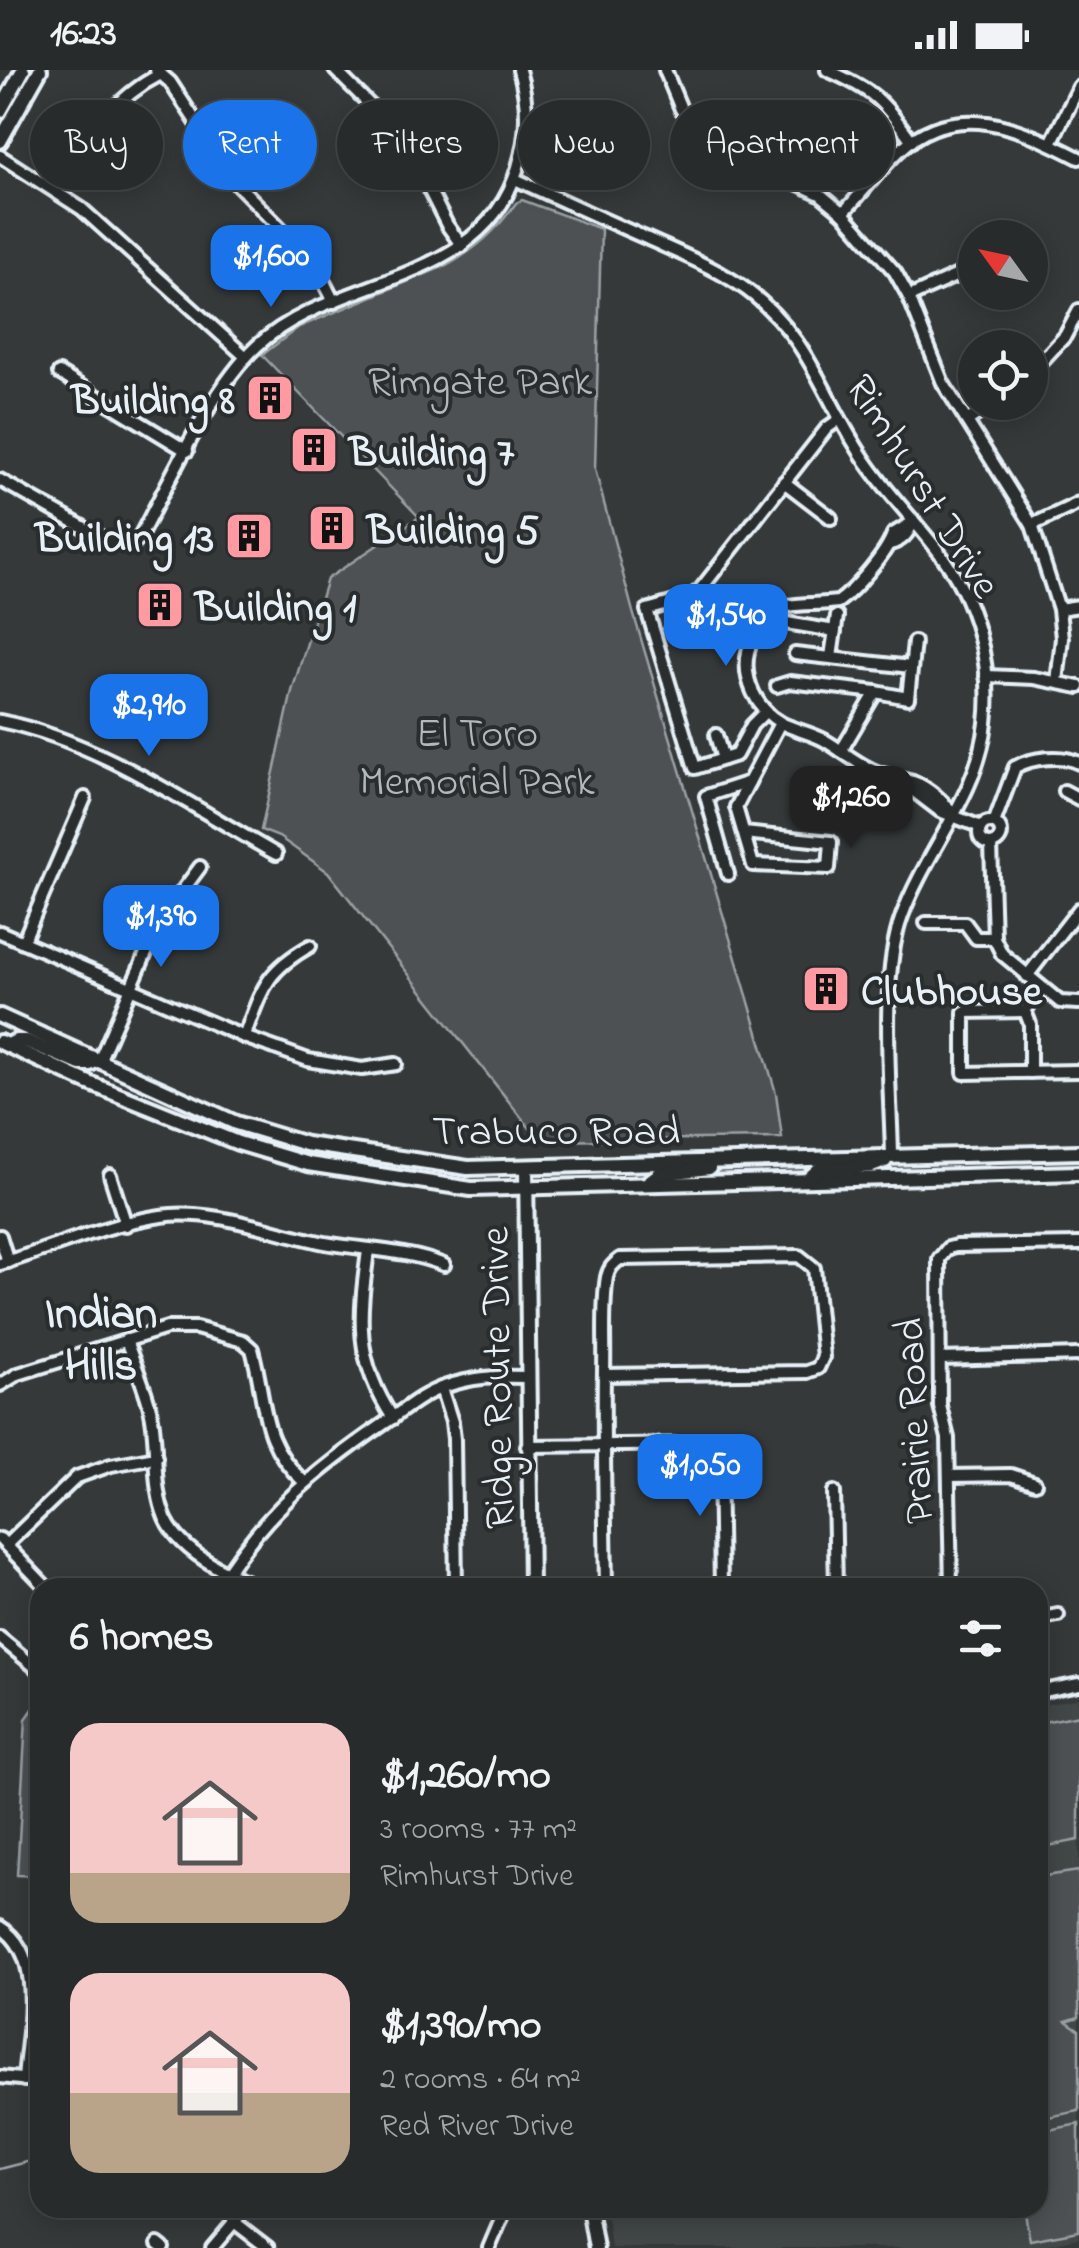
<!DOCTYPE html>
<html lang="en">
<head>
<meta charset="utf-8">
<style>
  :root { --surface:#282b2c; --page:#303334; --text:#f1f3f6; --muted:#a5a7a9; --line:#444748; --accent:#1a73e8 }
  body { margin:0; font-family:"Indie Flower",sans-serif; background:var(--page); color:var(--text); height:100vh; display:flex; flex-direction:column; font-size:38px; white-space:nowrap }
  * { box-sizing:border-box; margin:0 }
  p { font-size:32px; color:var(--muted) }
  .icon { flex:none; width:55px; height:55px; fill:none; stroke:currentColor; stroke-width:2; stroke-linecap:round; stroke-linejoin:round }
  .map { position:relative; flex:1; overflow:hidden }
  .drawer { position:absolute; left:30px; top:1508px; width:1018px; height:640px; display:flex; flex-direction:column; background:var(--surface); border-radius:30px; box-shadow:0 5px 25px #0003,0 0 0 2px var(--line) }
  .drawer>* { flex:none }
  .banner { position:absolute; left:30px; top:30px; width:1020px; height:90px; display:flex; gap:20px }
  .needle { width:65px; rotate:303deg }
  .buttons { position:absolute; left:958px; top:150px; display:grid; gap:20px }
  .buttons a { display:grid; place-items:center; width:90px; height:90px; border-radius:50%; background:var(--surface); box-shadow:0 5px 25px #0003,0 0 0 2px var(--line); font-size:50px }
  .price { position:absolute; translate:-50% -85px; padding:0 22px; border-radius:20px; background:var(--accent); color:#fff; font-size:32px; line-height:65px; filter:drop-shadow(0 2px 5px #0008) }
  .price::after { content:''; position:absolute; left:50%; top:60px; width:30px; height:22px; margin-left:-15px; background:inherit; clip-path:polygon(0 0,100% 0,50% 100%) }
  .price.active { background:#222; color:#fff }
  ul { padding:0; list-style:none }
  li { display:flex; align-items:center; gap:30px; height:250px; padding:0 40px }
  li span { display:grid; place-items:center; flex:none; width:280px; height:200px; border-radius:30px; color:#555 }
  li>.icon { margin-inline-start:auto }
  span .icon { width:120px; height:120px; fill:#fffc; stroke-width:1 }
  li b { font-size:42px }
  h2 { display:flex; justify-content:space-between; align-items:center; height:120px; padding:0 40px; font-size:42px }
  .chip { padding:0 35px; border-radius:45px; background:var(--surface); box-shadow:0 5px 25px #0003,0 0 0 2px var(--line); font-size:35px; line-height:90px }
  .chip.active { background:var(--accent); color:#fff }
  .status { display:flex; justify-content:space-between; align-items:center; height:70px; padding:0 50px; background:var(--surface); direction:ltr }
  .status svg { height:28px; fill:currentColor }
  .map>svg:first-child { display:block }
</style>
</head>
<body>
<div class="status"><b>16:23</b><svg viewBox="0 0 49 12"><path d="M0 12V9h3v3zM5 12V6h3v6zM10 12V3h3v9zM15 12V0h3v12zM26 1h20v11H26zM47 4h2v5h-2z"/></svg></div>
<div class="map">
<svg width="1079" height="2178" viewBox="0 0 1079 2178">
  <rect width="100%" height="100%" fill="#35393a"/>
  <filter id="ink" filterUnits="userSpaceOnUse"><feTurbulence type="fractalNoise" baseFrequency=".01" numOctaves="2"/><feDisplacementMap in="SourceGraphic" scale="20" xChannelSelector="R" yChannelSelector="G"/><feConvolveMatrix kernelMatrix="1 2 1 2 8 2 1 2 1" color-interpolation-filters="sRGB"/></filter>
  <g filter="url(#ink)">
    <polygon fill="#424647" points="1079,1628 1079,2168 1029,2178 611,2178 606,2138 1038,2138 1038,1636"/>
    <g fill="#4d5152" stroke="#9aa1a5" stroke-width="2.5">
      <path d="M522,130L601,159L595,399L633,542L776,1023L782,1068L540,1071L328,802L279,767L261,760L292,621L327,509L419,447L262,285L299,257L450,194C478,177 497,160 516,133Z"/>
      <polygon points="40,1629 40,1806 17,1805 26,1649"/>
      <polygon points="1079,1645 1079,1770 1038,1778 1038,1653"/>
      <polygon points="1079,1801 1079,1947 1066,1951 1079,1960 1079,2041 1038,2049 1038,1807"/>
      <polygon points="1079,2054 1079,2161 1030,2170 1024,2138 1038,2138 1038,2062"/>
    </g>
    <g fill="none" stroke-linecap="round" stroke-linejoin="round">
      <polyline stroke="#a0a7ac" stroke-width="2.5" points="0,2099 31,2091 40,2098"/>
      <g stroke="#e8f1f8" stroke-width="18">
        <g id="minor">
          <polyline points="156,0 170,12 236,113 314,192 334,232"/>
          <polyline points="335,0 403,68 447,155 462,176"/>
          <polyline points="665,0 681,39 704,69 820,124 843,143 895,202 909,227 943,313 1032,455 1059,539 1062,568 1057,612"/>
          <path d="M827,0C875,21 881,29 912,71"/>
          <polyline points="1051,73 1079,17"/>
          <polyline points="0,86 82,139 246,287"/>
          <path d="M515,109C559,129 602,149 646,168C681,184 717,198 747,220C811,268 821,325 863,387C885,421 914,449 938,481C975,528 993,594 986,653C978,726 927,778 902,846C879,907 891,1019 892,1087"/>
          <path d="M55,121C85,76 109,30 159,5"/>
          <path d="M843,143C862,123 880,99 900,80C956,28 1021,58 1079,88"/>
          <polyline points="909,227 962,203"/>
          <polyline points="59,303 187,381"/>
          <polyline points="1030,304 1065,266 1079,240"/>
          <polyline points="967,351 995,332"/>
          <path d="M0,410L113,474L131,477L138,470C169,413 211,318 257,276C335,203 484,217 518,97C528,64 529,34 519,0"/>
          <polyline points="784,412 831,448"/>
          <path d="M913,452L893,464C887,483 855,520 838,532C794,538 762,524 748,582C742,609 757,640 781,653C795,660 811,663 824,670C840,679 853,691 870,699C884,706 899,708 913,712C929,717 944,733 955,745"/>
          <polyline points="1032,455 1079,433"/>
          <path d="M890,474C902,471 908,464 913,452"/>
          <polyline points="1059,539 1079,536"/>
          <polyline points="780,552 835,561"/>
          <polyline points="795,584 911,597"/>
          <polyline points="831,587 837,546"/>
          <polyline points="986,606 1034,608 1079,617"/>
          <polyline points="777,616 790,612 876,622"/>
          <polyline points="766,641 752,655 736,685 695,698 647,540 689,528 700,520 827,358 840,349"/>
          <path d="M0,651C99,671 189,735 276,784"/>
          <polyline points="716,665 723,689"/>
          <polyline points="841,681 876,622 908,628 914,572"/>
          <polyline points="749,712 780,653"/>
          <polyline points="902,712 940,741 981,757"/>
          <polyline points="1064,721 1079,729"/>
          <circle cx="990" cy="763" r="11"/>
          <path d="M994,753L1015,697C1031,688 1062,684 1079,693"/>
          <polyline points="991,774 994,868 1002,884 1060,932 1079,933"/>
          <polyline points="728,804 706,726 749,712 736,737 753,795 829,798 831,772 744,763"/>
          <polyline points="926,853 965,853 976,868 994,868"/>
          <polyline points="0,862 244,967 308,990 362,999 396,994"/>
          <polyline points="23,872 85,728"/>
          <polyline points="1027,906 1079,839"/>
          <polyline points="1042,918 1025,941 964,942 964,1003 1079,1001"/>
          <polyline points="1025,941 1030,954 1030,1002"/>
          <path d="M244,967C262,920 264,902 310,876"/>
          <polyline points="100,989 160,851 200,797"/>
          <polyline points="110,1105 126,1155"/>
          <polyline points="0,1166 8,1192"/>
          <path d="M368,1181C359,1248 354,1289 393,1348"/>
          <path d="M0,1194C53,1178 106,1154 161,1146C212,1138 274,1163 325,1173C365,1180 407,1180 444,1195"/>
          <path d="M126,1270C134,1294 146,1318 151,1343C158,1375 152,1411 163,1442C175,1480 229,1507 265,1518"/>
          <polyline points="940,1289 1079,1285"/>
          <path d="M604,1305L807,1302L818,1298L823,1287L814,1198L799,1186L620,1189C613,1194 609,1198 607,1207C602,1236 605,1270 604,1300C603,1373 605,1445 606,1518"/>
          <path d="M0,1315L18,1304L167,1258H196L243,1271L252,1279C267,1334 259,1371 304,1412"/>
          <polyline points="441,1318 452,1352 454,1369 456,1518"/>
          <polyline points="527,1376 712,1374 719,1393 721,1518"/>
          <polyline points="949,1406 1011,1405 1035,1413"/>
          <polyline points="834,1422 836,1518"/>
          <polyline points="0,1469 47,1518"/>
          <polyline points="6,1475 77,1407 111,1395 156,1387"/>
          <path d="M218,1518C262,1444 315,1401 385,1353C404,1340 422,1324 444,1317C471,1307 497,1306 526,1307"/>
          <polyline points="951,1518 948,1368 940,1336 939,1189 948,1178 956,1176 1079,1174"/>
          <polyline points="1038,1549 1058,1545"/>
          <polyline points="0,1568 40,1601"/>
          <polyline points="1038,1622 1079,1614"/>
          <path d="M0,1857C47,1886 27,1963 24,2010"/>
          <polyline points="0,2007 40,2011"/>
          <polyline points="233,2151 268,2178"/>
          <polyline points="158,2174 163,2178"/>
          <polyline points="212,2178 246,2138"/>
          <polyline points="489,2178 506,2138"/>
        </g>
      </g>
      <g stroke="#e8f1f8" stroke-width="20">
        <g id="major">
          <polyline points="0,41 23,0"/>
          <polyline points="0,71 40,0"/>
          <polyline points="0,946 236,1053 306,1074 468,1098 1079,1082"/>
          <polyline points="0,972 89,1013 238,1073 308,1094 471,1119 1079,1103"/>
          <polyline points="8,975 16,971 26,971 80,994 90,994 100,989"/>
          <polyline points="526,1097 531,1518"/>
          <polyline points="808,1109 818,1100 872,1096 885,1091"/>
          <polyline points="646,1114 659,1104 709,1098"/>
          <polyline points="589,2138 596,2178"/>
        </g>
      </g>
      <use href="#minor" stroke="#2a2d2e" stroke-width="10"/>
      <use href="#major" stroke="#2a2d2e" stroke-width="12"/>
    </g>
  </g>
  <defs>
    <g id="building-square" transform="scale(2.5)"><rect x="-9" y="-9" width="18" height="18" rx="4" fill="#ff9aa2" stroke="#2a2d2e"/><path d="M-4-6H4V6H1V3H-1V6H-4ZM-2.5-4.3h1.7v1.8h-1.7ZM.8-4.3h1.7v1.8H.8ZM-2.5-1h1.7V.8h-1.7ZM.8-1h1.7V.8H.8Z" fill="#111"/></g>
  </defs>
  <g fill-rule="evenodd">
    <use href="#building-square" x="270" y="328"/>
    <use href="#building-square" x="314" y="380"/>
    <use href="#building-square" x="332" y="458"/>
    <use href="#building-square" x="249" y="466"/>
    <use href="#building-square" x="160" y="535"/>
    <use href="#building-square" x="826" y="919"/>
  </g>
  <g text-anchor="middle" stroke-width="8" stroke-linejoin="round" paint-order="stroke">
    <g font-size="42" fill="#b2b9be" stroke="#2a2d2e">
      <text x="480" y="324">Rimgate Park</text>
      <text x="477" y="676">El Toro<tspan x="477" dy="48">Memorial Park</tspan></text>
    </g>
    <g font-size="42" font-weight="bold" fill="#e8f1f8" stroke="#2a2d2e" text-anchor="start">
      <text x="235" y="343" text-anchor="end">Building 8</text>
      <text x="349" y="395">Building 7</text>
      <text x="367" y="473">Building 5</text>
      <text x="214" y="481" text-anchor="end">Building 13</text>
      <text x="195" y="550">Building 1</text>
      <text x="861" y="934">Clubhouse</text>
    </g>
    <g font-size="42" fill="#e8f1f8" stroke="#2a2d2e">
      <text transform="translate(925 415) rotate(58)" y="15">Rimhurst Drive</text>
      <text x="556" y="1074">Trabuco Road</text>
      <text transform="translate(495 1308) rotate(-91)" y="15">Ridge Route Drive</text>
      <text transform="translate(912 1351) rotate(-93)" y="15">Prairie Road</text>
    </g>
    <g font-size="45" font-weight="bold" fill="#e8f1f8" stroke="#2a2d2e">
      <text x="101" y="1257">Indian<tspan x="101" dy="52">Hills</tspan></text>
    </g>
  </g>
</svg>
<div class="buttons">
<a><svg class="needle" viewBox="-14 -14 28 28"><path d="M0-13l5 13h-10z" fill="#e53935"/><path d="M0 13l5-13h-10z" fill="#a5a7a9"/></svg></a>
<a><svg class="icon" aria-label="locate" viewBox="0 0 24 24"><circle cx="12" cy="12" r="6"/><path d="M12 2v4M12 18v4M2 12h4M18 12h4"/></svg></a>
</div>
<b class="price" style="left:271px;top:240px">$1,600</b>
<b class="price" style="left:726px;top:599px">$1,540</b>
<b class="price" style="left:149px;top:689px">$2,910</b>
<b class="price active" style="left:851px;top:781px">$1,260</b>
<b class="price" style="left:161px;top:900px">$1,390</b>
<b class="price" style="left:700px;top:1449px">$1,050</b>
<div class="banner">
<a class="chip">Buy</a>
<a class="chip active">Rent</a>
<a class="chip">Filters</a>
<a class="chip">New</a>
<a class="chip">Apartment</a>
</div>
<section class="drawer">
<h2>6 homes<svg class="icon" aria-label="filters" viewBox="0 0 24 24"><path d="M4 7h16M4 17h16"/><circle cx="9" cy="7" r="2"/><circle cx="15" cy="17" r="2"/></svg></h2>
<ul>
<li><span style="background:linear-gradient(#f6c9c9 75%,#b9a48a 0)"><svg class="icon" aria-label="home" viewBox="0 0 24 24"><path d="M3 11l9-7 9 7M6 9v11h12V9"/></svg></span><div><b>$1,260/mo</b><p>3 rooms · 77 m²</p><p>Rimhurst Drive</p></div></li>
<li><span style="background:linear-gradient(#f6c9c9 60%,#b9a48a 0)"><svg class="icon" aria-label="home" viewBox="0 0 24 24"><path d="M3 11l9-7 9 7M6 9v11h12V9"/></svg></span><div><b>$1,390/mo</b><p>2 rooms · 64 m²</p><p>Red River Drive</p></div></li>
</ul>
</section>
</div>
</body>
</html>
